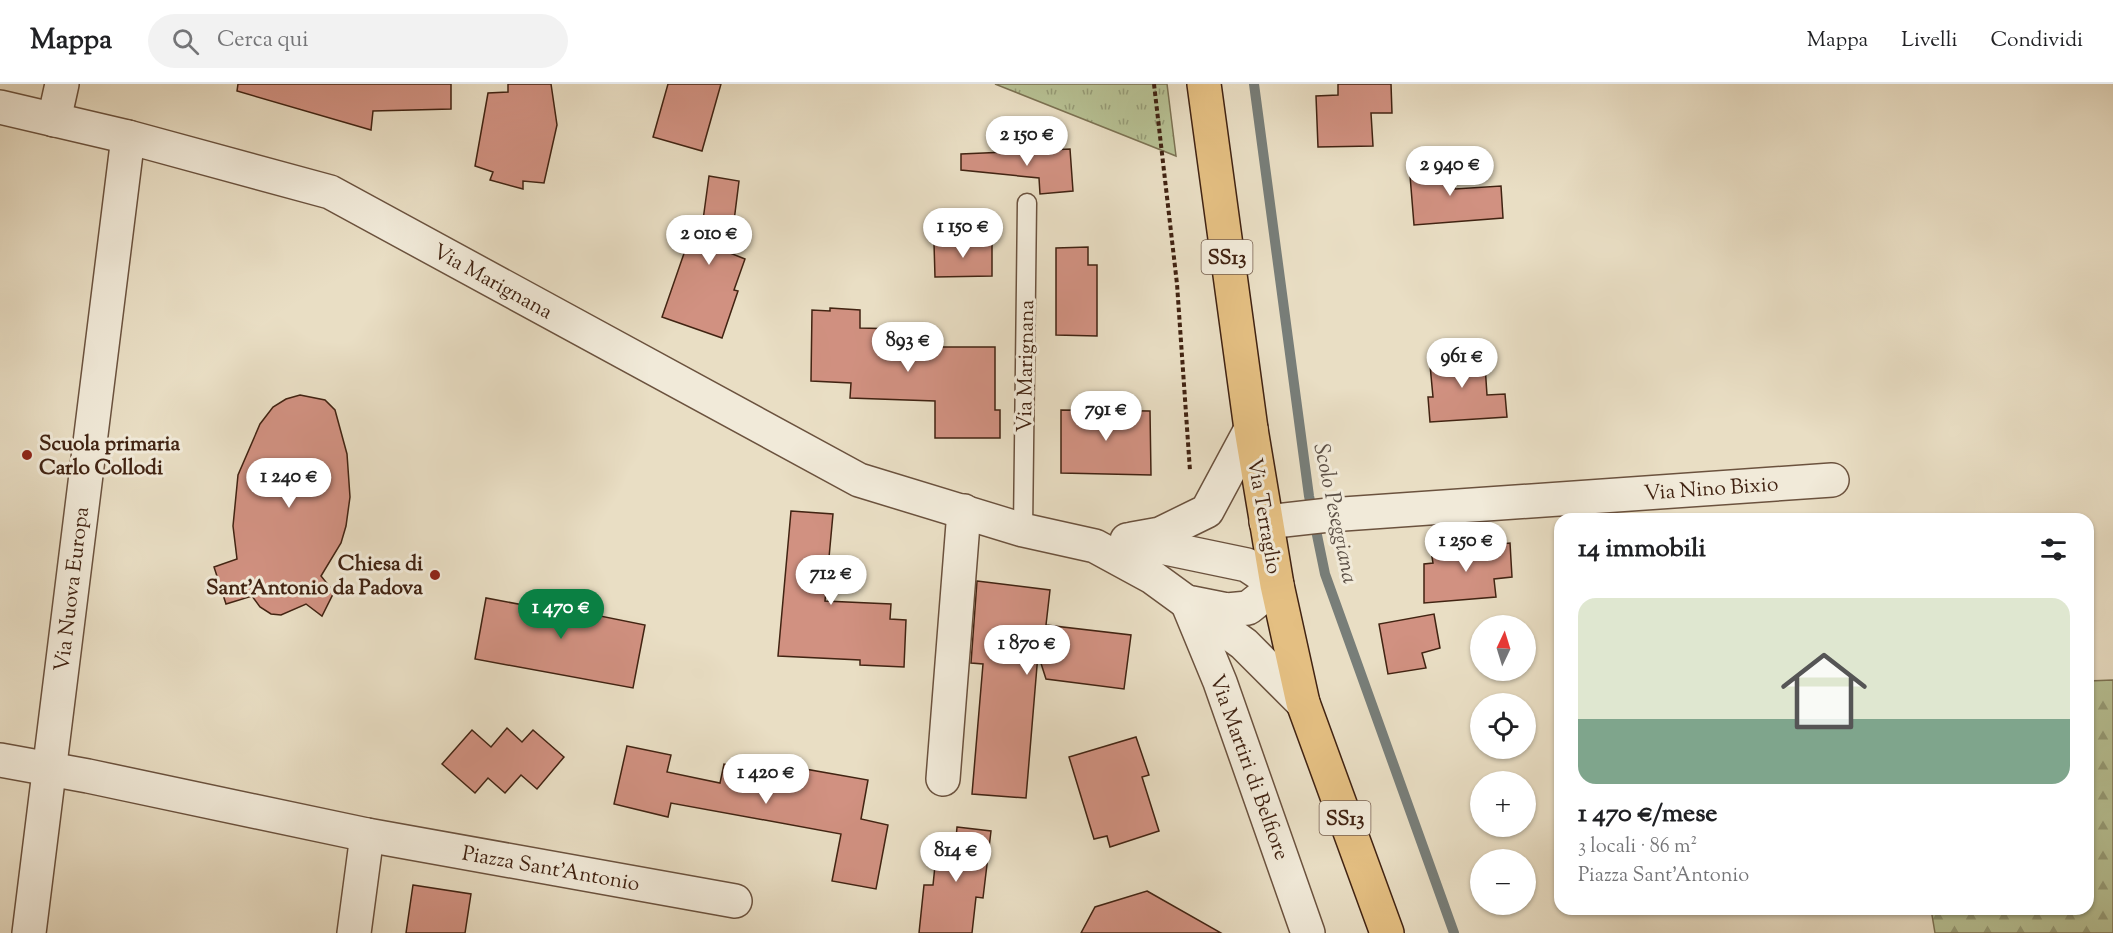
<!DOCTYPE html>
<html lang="it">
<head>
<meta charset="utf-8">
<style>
  :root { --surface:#fff; --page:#f2f2f2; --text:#202124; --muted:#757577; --line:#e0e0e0; --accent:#0b8043 }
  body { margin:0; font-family:"Sorts Mill Goudy",serif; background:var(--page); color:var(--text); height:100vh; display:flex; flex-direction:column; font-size:22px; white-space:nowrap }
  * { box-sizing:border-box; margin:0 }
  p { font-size:20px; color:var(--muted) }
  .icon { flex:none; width:33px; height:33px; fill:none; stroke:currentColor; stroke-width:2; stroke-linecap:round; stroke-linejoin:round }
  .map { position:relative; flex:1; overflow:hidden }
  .panel { position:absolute; left:1554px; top:429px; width:540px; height:402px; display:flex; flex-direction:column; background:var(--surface); border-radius:18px; box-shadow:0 2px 4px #0004 }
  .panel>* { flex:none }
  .needle { width:39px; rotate:4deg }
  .buttons { position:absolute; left:1470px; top:531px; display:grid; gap:12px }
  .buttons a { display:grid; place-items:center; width:66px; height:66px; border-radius:50%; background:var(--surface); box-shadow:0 2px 4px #0004; font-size:30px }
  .price { position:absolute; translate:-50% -51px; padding:0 14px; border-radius:21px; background:#fff; color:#222; font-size:20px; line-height:39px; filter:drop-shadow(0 2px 3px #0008) }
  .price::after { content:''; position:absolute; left:50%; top:36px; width:18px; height:14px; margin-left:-9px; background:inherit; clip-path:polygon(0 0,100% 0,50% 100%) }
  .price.active { background:var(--accent); color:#fff }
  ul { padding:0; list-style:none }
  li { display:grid; align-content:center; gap:12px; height:318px; padding:0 24px }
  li+li { border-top:2px solid var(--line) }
  li span { display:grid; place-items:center; height:186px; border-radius:18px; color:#555 }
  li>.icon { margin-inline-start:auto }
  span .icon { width:108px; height:108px; fill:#fffc; stroke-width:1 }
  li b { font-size:26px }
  h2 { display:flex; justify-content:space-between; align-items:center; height:72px; padding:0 24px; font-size:26px }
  header { display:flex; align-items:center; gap:36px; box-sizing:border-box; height:84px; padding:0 30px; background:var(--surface); border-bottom:2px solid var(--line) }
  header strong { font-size:28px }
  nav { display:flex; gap:33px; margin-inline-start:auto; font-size:21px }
  .search { width:420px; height:54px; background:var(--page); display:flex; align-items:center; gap:15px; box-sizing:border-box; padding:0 21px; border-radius:33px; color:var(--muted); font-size:22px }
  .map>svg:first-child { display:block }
</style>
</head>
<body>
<header>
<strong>Mappa</strong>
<div class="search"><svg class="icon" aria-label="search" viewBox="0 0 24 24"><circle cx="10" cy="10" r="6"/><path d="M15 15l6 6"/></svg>Cerca qui</div>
<nav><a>Mappa</a><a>Livelli</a><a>Condividi</a></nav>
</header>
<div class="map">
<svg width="2113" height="849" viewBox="0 0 2113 849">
  <defs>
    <pattern id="grass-tufts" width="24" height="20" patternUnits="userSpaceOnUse" patternTransform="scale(1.5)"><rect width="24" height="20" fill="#b7c194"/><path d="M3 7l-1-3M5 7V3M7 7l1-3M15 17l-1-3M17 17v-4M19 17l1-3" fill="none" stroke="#969c77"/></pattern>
    <pattern id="forest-firs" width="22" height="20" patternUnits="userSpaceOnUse" patternTransform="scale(1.5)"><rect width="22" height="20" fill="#b7c194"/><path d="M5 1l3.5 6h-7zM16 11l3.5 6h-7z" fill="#969c77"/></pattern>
  </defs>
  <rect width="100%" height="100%" fill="#e9dec4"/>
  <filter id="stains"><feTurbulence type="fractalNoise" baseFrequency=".00333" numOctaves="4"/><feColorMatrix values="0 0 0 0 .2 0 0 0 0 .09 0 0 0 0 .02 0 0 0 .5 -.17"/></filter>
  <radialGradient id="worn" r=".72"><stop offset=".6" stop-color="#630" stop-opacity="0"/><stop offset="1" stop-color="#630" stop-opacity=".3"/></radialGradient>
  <polygon fill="url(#grass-tufts)" stroke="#7c7253" stroke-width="1.5" points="995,0 1167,0 1176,72"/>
  <polygon fill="url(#forest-firs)" stroke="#7c7253" stroke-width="1.5" points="2113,596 2113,849 1935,849 1931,825 2088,825 2088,597"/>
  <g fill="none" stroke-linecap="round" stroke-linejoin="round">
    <polyline stroke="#787e79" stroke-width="10" points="1254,0 1309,412 1325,490 1454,849"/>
  </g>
  <g fill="#d19181" stroke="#412312" stroke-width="1.5">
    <polygon points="238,0 451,0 451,25 373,27 371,46 237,7"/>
    <polygon points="508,0 551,0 557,41 544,99 523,97 523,105 490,96 493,88 475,82 488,9 508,8"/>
    <polygon points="668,0 721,0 702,67 653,53"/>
    <polygon points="1338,0 1391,0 1392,29 1371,29 1373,62 1318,63 1316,12 1338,11"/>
    <polygon points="1070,65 1073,107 1040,110 1039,94 961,86 961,70"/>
    <polygon points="1453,77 1455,105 1501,102 1503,134 1414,141 1409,79"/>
    <polygon points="709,92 739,97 730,169 745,175 734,206 738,207 722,254 662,233 689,155 700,158"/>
    <polygon points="992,158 992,192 935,193 934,159"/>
    <polygon points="1088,163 1088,181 1097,181 1097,252 1056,251 1056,164"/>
    <polygon points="830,224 860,226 860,244 899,245 899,263 995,263 995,326 1000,326 1000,354 935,354 935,317 850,314 851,299 811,297 812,226 830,227"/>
    <polygon points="1484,266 1487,311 1505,310 1507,333 1430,338 1428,313 1433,313 1429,270"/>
    <polygon points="300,311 325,316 335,326 347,370 350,413 346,442 341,459 321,492 334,508 322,532 306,520 281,531 271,530 260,523 252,512 226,520 214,483 237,475 233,442 238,391 260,340 273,323 286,315"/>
    <polygon points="1061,326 1150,327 1151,391 1061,389"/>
    <polygon points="791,427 833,430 825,517 891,520 890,535 906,536 904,583 860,581 860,576 778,572"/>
    <polygon points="1510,459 1512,493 1494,495 1496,513 1424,519 1424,480 1433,479 1431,467"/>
    <polygon points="977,497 1050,506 1046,541 1131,551 1124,605 1046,595 1038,570 1026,714 972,710 983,580 971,579"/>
    <polygon points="537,510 597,521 595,531 645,541 633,604 475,575 486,514 534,523"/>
    <polygon points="1434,530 1440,564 1422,569 1426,584 1388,590 1379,540"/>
    <polygon points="507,644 522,658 533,646 564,673 537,705 521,691 505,709 488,694 475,709 442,680 472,646 491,663"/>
    <polygon points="1136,653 1149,691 1142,693 1159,747 1110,763 1107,752 1094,755 1069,673"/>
    <polygon points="627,662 671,671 667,688 720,699 724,680 798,693 799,684 868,696 861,735 888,741 876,805 832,797 841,750 671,719 668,733 614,720"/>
    <polygon points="957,743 991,747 983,814 976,813 972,849 919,849 924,801 933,801 938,753 956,755"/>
    <polygon points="413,801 471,810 465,849 406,849"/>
    <polygon points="1147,807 1221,849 1081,849 1095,823"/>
  </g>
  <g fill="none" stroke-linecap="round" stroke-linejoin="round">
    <g stroke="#6b523e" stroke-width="21">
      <polyline id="service" points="1023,446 1027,119"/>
    </g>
    <g stroke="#6b523e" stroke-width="36">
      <g id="minor">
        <polyline points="0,23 128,53 330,108 859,396 1023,446 1095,462 1152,493 1244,560 1303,619"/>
        <polyline points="54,36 62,0"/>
        <polyline points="1266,438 1329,431 1832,396"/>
        <polyline points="1132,455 1160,450 1207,427 1251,345"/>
        <polyline points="1127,456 1247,481 1277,501 1248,524 1227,526 1192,519"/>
        <polyline points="1187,518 1220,598 1308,849"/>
        <polyline points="0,676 88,692 367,751 735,817"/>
        <polyline points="943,695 964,427"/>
        <polyline points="29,849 128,53"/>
        <polyline points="354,849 367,751"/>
      </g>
    </g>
    <g stroke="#412312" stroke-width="36">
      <polyline id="primary" points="1204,0 1251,345 1277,501 1303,619 1387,849"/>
    </g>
    <polyline stroke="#412312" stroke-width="4" stroke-dasharray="4.5 3" stroke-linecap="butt" points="1154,0 1177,200 1190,387"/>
    <use href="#service" stroke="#f1ead9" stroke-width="18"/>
    <use href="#minor" stroke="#f1ead9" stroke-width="33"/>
    <use href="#primary" stroke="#e4bf82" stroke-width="33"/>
  </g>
  <g fill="#8f2418" stroke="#f1ead9" stroke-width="2">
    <circle cx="27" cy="371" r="6"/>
    <circle cx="435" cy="491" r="6"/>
  </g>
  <g text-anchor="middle" stroke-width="6" stroke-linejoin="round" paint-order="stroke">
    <g fill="#f1ead9" stroke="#765f4e" stroke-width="1.5">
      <rect x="1201.5" y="156" width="51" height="34" rx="4.5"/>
      <rect x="1319.5" y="717" width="51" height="34" rx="4.5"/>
    </g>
    <g font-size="20" font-weight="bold" fill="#412312">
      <text x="1227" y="180">SS13</text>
      <text x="1345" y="741">SS13</text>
    </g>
    <g font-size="21" fill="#412312" stroke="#f1ead9">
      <text transform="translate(493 197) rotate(29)" y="7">Via Marignana</text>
      <text transform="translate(1025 282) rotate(-89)" y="7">Via Marignana</text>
      <text transform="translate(1711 404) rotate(-4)" y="7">Via Nino Bixio</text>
      <text transform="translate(1265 432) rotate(80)" y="7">Via Terraglio</text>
      <text transform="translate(71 505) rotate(-83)" y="7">Via Nuova Europa</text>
      <text transform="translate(1250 683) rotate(70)" y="7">Via Martiri di Belfiore</text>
      <text transform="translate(551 784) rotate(10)" y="7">Piazza Sant'Antonio</text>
    </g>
    <g font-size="21" font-weight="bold" fill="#412312" stroke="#f1ead9" text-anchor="start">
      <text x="39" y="366">Scuola primaria<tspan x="39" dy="24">Carlo Collodi</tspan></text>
      <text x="423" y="486" text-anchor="end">Chiesa di<tspan x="423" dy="24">Sant'Antonio da Padova</tspan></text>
    </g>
    <g font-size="22" font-style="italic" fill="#5c5046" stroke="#f1ead9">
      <text transform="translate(1337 429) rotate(78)" y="8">Scolo Peseggiana</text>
    </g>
  </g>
  <rect width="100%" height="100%" filter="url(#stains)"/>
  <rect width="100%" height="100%" fill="url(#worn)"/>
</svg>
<div class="buttons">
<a><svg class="needle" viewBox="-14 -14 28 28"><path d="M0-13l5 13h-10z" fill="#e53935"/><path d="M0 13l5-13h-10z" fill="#757577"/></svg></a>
<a><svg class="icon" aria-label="locate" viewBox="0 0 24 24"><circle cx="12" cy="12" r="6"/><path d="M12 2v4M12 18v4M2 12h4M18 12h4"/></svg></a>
<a>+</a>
<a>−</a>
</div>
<b class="price" style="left:1027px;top:83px">2 150 €</b>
<b class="price" style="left:1450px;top:113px">2 940 €</b>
<b class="price" style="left:963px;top:175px">1 150 €</b>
<b class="price" style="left:709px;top:182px">2 010 €</b>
<b class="price" style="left:908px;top:289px">893 €</b>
<b class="price" style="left:1462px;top:305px">961 €</b>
<b class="price" style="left:1106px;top:358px">791 €</b>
<b class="price" style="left:289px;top:425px">1 240 €</b>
<b class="price" style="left:1466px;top:489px">1 250 €</b>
<b class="price" style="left:831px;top:522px">712 €</b>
<b class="price active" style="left:561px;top:556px">1 470 €</b>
<b class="price" style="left:1027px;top:592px">1 870 €</b>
<b class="price" style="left:766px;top:721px">1 420 €</b>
<b class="price" style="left:956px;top:799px">814 €</b>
<section class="panel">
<h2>14 immobili<svg class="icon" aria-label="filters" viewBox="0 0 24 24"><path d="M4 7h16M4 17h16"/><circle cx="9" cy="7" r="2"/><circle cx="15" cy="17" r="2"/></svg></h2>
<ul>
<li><span style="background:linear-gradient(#dfe7d0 65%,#7fa58c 0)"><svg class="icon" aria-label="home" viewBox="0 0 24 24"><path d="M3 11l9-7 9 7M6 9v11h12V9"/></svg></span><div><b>1 470 €/mese</b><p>3 locali · 86 m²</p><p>Piazza Sant'Antonio</p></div></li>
</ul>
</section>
</div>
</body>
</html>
